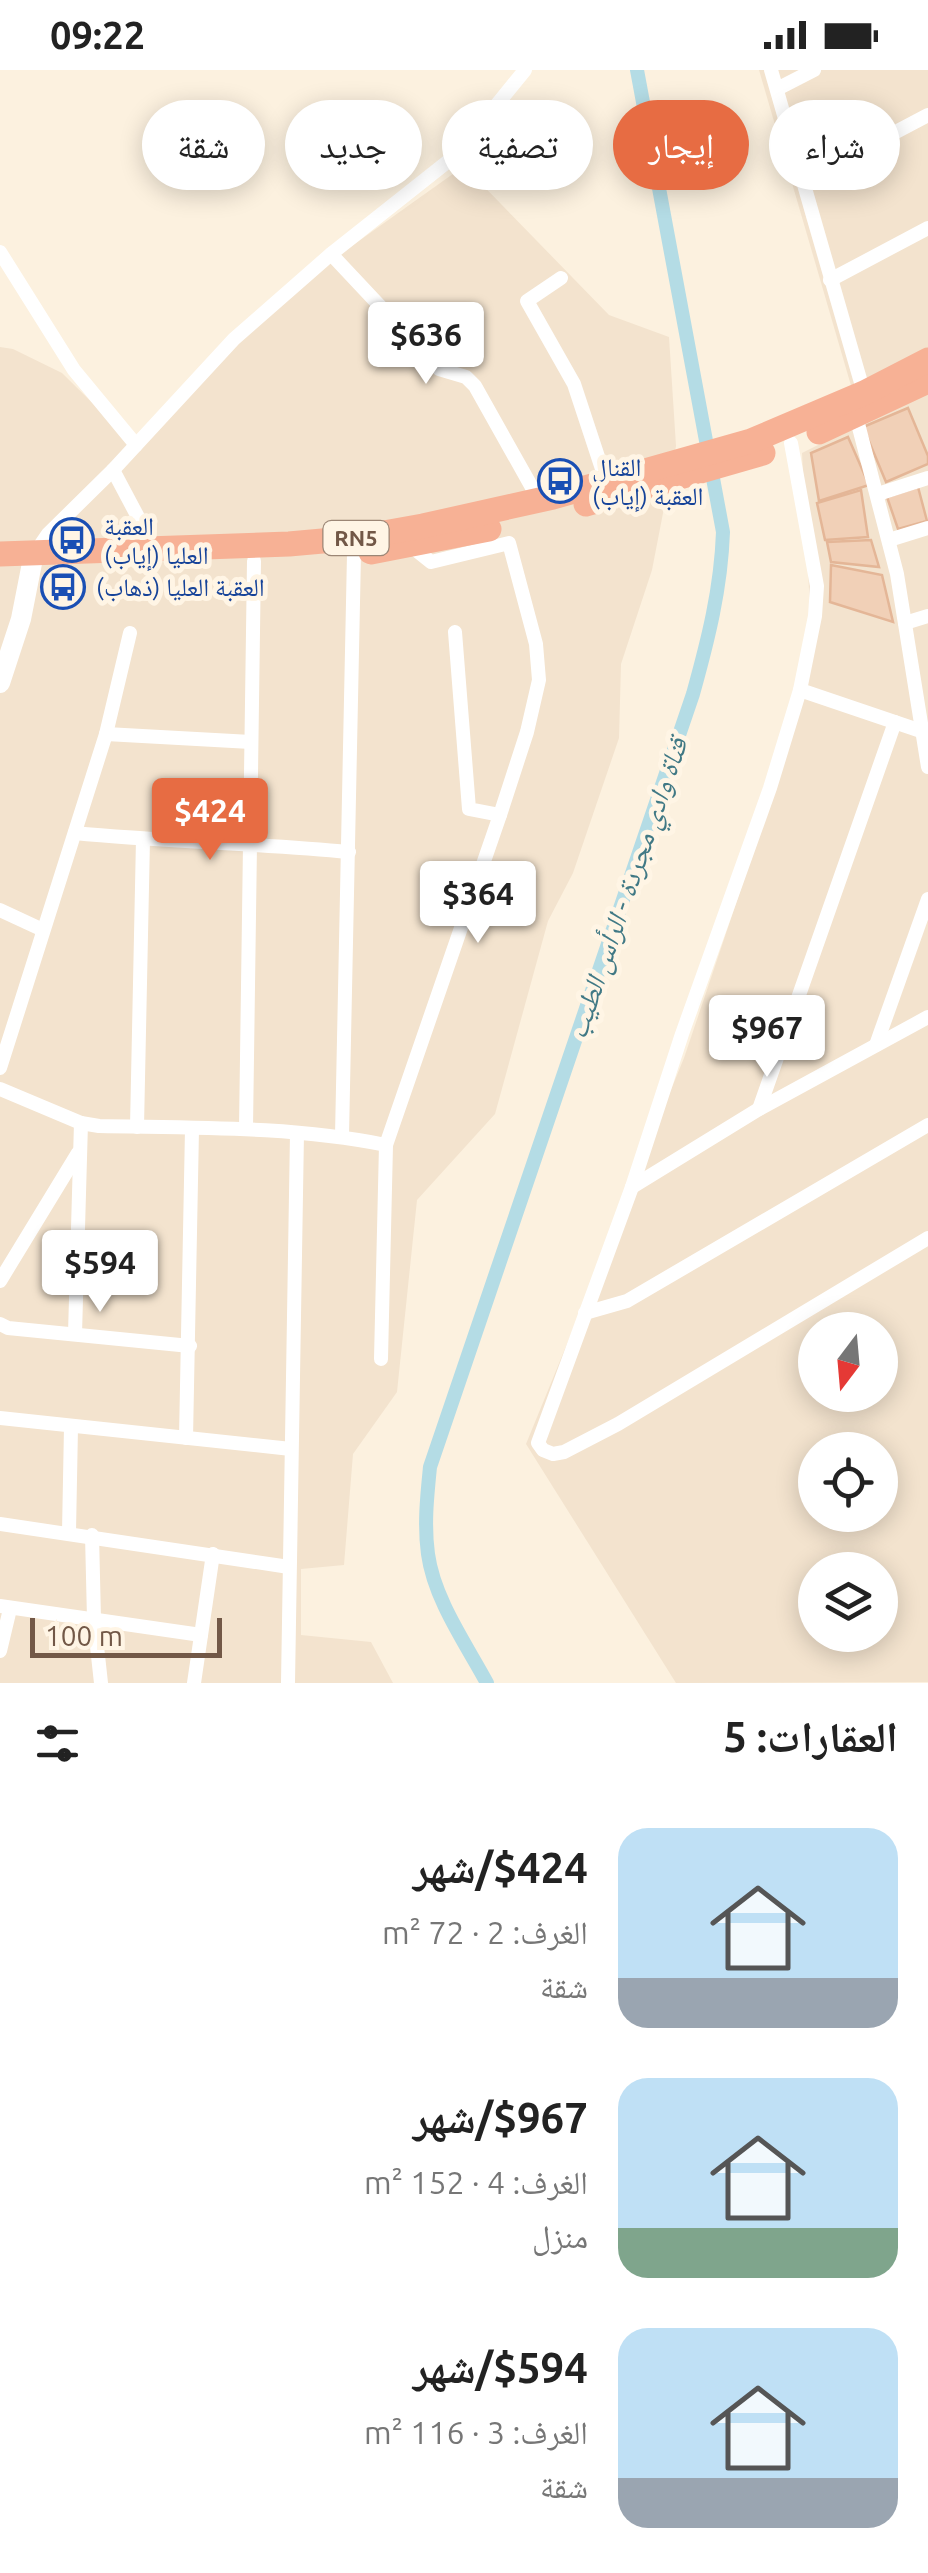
<!DOCTYPE html>
<html lang="ar">
<head>
<meta charset="utf-8">
<style>
  :root { --surface:#fff; --page:#f2f2f2; --text:#222; --muted:#767676; --accent:#e76c43 }
  body { margin:0; font-family:Ubuntu,"Noto Naskh Arabic",sans-serif; background:var(--page); color:var(--text); direction:rtl; height:100vh; display:flex; flex-direction:column; font-size:38px; white-space:nowrap }
  * { box-sizing:border-box; margin:0 }
  p { font-size:32px; color:var(--muted) }
  .icon { flex:none; width:55px; height:55px; fill:none; stroke:currentColor; stroke-width:2; stroke-linecap:round; stroke-linejoin:round }
  .map { position:relative; height:1613px; overflow:hidden; direction:ltr }
  .panel { display:flex; flex-direction:column; background:var(--surface); flex:1 }
  .panel>* { flex:none }
  .hud { position:absolute; left:30px; top:30px; width:870px; height:90px; direction:rtl; display:flex; gap:20px }
  .needle { width:65px; rotate:196deg }
  .fabs { position:absolute; left:798px; top:1242px; display:grid; gap:20px }
  .fabs a { display:grid; place-items:center; width:100px; height:100px; border-radius:50%; background:var(--surface); box-shadow:0 5px 25px #0003; font-size:50px }
  .scale { position:absolute; left:30px; bottom:25px; width:192px; box-sizing:border-box; padding-left:10px; border:5px solid #725847; border-top:0; font-size:28px; line-height:35px; white-space:nowrap; color:#725847; -webkit-text-stroke:8px #fff5e5; paint-order:stroke }
  .price { position:absolute; translate:-50% -85px; padding:0 22px; border-radius:10px; background:#fff; color:#222; font-size:32px; line-height:65px; filter:drop-shadow(0 2px 5px #0008) }
  .price::after { content:''; position:absolute; left:50%; top:60px; width:30px; height:22px; margin-left:-15px; background:inherit; clip-path:polygon(0 0,100% 0,50% 100%) }
  .price.selected { background:var(--accent); color:#fff }
  ul { padding:0; list-style:none }
  li { display:flex; align-items:center; gap:30px; height:250px; padding:0 30px }
  li span { display:grid; place-items:center; flex:none; width:280px; height:200px; border-radius:30px; color:#555 }
  li>.icon { margin-inline-start:auto }
  span .icon { width:120px; height:120px; fill:#fffc; stroke-width:1 }
  li b { font-size:42px }
  h2 { display:flex; justify-content:space-between; align-items:center; height:120px; padding:0 30px; font-size:42px }
  .tag { padding:0 35px; border-radius:45px; background:var(--surface); box-shadow:0 5px 25px #0003; font-size:35px; line-height:90px }
  .tag.selected { background:var(--accent); color:#fff }
  .status { display:flex; justify-content:space-between; align-items:center; height:70px; padding:0 50px; background:var(--surface); direction:ltr }
  .status svg { height:28px; fill:currentColor }
  .map>svg:first-child { display:block }
</style>
</head>
<body>
<div class="status"><b>09:22</b><svg viewBox="0 0 49 12"><path d="M0 12V9h3v3zM5 12V6h3v6zM10 12V3h3v9zM15 12V0h3v12zM26 1h20v11H26zM47 4h2v5h-2z"/></svg></div>
<div class="map">
<svg width="928" height="1613" viewBox="0 0 928 1613">
  <rect width="100%" height="100%" fill="#fcf1df"/>
  <g fill="#f3e3ce" fill-rule="evenodd">
    <polygon points="759,0 928,0 928,283 852,319"/>
    <polygon points="464,96 609,245 669,267 676,376 652,500 621,594 619,668 573,803 548,851 495,1044 417,1130 397,1322 353,1384 344,1495 301,1499 301,1565 371,1572 393,1613 0,1613 0,277 13,279 62,303 140,380 279,228"/>
    <path d="M928,320V1612L676,1613L526,1374L684,988L776,715L811,559L802,383ZM815,1260H880V1325H815ZM815,1380H880V1445H815ZM815,1500H880V1565H815Z"/>
  </g>
  <g fill="none" stroke-linecap="round" stroke-linejoin="round">
    <path stroke="#b4dce5" stroke-width="14" d="M487,1613C466,1574 434,1529 428,1484C424,1455 427,1427 430,1397L693,624C708,570 721,519 723,462L637,0"/>
  </g>
  <g fill="#f1d0b7" stroke="#e4b697" stroke-width="2.5">
    <polygon points="908,338 928,386 928,394 886,412 863,357"/>
    <polygon points="848,367 869,415 819,431 811,383"/>
    <polygon points="918,417 927,451 898,459 887,427"/>
    <polygon points="861,420 868,467 825,470 817,433"/>
    <polygon points="871,470 879,497 831,492 827,472"/>
    <polygon points="831,495 882,505 893,552 830,532"/>
  </g>
  <g fill="none" stroke-linecap="round" stroke-linejoin="round">
    <g stroke="#fff" stroke-width="14">
      <polyline points="771,0 864,323"/>
      <polyline points="777,19 814,0"/>
      <polyline points="803,111 928,45"/>
      <polyline points="0,182 74,300 136,375"/>
      <polyline points="331,184 439,299 466,307 475,316 539,430"/>
      <polyline points="561,208 527,231 574,314 606,411"/>
      <polyline points="830,210 928,158"/>
      <polyline points="856,346 897,504 928,697"/>
      <polyline points="791,373 817,516 815,546 800,620 770,718 682,964 632,1117 538,1373 543,1380 553,1384 564,1382 618,1354 928,1168"/>
      <polyline points="113,400 156,481"/>
      <polyline points="878,424 928,408"/>
      <polyline points="889,470 928,458"/>
      <polyline points="35,483 48,464 113,400 234,269 331,184 456,85 525,0"/>
      <polyline points="905,553 928,546"/>
      <polyline points="455,562 469,739 500,745"/>
      <polyline points="800,620 921,661"/>
      <polyline points="106,664 251,672"/>
      <path d="M75,763C166,772 258,773 349,782"/>
      <polyline points="0,840 43,860"/>
      <polyline points="876,975 928,829"/>
      <polyline points="0,998 106,664 130,563"/>
      <path d="M0,1019L81,1053L99,1056C195,1058 291,1056 386,1075"/>
      <polyline points="759,1039 895,652"/>
      <polyline points="137,1057 143,769"/>
      <polyline points="246,1058 254,491"/>
      <polyline points="342,1066 354,484"/>
      <polyline points="632,1117 759,1039 928,947"/>
      <polyline points="0,1211 78,1083"/>
      <polyline points="585,1243 627,1231 928,1055"/>
      <polyline points="0,1254 8,1258 190,1276"/>
      <polyline points="75,1264 81,1053"/>
      <polyline points="381,1289 386,1075 500,745 527,662 539,610 536,574 509,473 431,492 411,476"/>
      <polyline points="0,1348 291,1379"/>
      <polyline points="186,1368 192,1059"/>
      <polyline points="0,1454 289,1497"/>
      <polyline points="69,1462 71,1357"/>
      <polyline points="92,1465 94,1549 101,1613"/>
      <polyline points="0,1536 201,1565"/>
      <polyline points="0,1581 10,1539"/>
      <polyline points="194,1613 213,1484"/>
      <polyline points="288,1613 297,1063"/>
    </g>
    <polyline stroke="#fff" stroke-width="20" points="0,613 21,549 34,483"/>
    <g stroke="#f7b195" stroke-width="25">
      <polyline points="819,362 928,311"/>
      <polyline points="586,434 763,383"/>
      <polyline points="371,482 489,459"/>
      <polyline points="0,484 289,474 356,468 423,456 553,427 751,371 864,323 928,290"/>
    </g>
  </g>
  <defs>
    <g id="bus-ring" transform="scale(2.25)"><circle r="9.5" fill="#fff5e5" stroke="#1a4fb4" stroke-width="1.5"/><path d="M-5-6H5V4H4V6H2V4H-2V6H-4V4H-5ZM-3.5-4V0h7V-4ZM-3.5 1.2v1.5H-2V1.2ZM2 1.2v1.5H3.5V1.2Z" fill="#1a4fb4"/></g>
  </defs>
  <g fill-rule="evenodd">
    <use href="#bus-ring" x="560" y="411"/>
    <use href="#bus-ring" x="72" y="470"/>
    <use href="#bus-ring" x="63" y="517"/>
  </g>
  <g text-anchor="middle" stroke-width="10" stroke-linejoin="round" paint-order="stroke">
    <rect fill="#fff5e5" stroke="#9c8776" stroke-width="2.5" x="323.5" y="451" width="65" height="34" rx="8"/>
    <g font-size="22" font-weight="bold" fill="#725847">
      <text x="356" y="476">RN5</text>
    </g>
    <g font-size="25" fill="#164399" stroke="#fff5e5" text-anchor="start">
      <text x="592" y="406">القنال<tspan x="592" dy="29">العقبة (إياب)</tspan></text>
      <text x="104" y="465">العقبة<tspan x="104" dy="29">العليا (إياب)</tspan></text>
      <text x="96" y="526">العقبة العليا (ذهاب)</text>
    </g>
    <g font-size="28" font-style="italic" fill="#417985" stroke="#fff5e5">
      <text transform="translate(627 818) rotate(-71)" y="10">قناة وادي مجردة - الرأس الطيب</text>
    </g>
  </g>
</svg>
<div class="fabs">
<a><svg class="needle" viewBox="-14 -14 28 28"><path d="M0-13l5 13h-10z" fill="#e53935"/><path d="M0 13l5-13h-10z" fill="#767676"/></svg></a>
<a><svg class="icon" aria-label="locate" viewBox="0 0 24 24"><circle cx="12" cy="12" r="6"/><path d="M12 2v4M12 18v4M2 12h4M18 12h4"/></svg></a>
<a><svg class="icon" aria-label="layers" viewBox="0 0 24 24"><path d="M12 4l9 5-9 5-9-5zM3 14l9 5 9-5"/></svg></a>
</div>
<div class="scale">100 m</div>
<b class="price" style="left:426px;top:317px">$636</b>
<b class="price selected" style="left:210px;top:793px">$424</b>
<b class="price" style="left:478px;top:876px">$364</b>
<b class="price" style="left:767px;top:1010px">$967</b>
<b class="price" style="left:100px;top:1245px">$594</b>
<div class="hud">
<a class="tag">شراء</a>
<a class="tag selected">إيجار</a>
<a class="tag">تصفية</a>
<a class="tag">جديد</a>
<a class="tag">شقة</a>
</div>
</div>
<section class="panel">
<h2>العقارات: 5<svg class="icon" aria-label="filters" viewBox="0 0 24 24"><path d="M4 7h16M4 17h16"/><circle cx="9" cy="7" r="2"/><circle cx="15" cy="17" r="2"/></svg></h2>
<ul>
<li><span style="background:linear-gradient(#bfe0f5 75%,#9aa5b1 0)"><svg class="icon" aria-label="home" viewBox="0 0 24 24"><path d="M3 11l9-7 9 7M6 9v11h12V9"/></svg></span><div><b>$424/شهر</b><p>الغرف: 2 · 72 m²</p><p>شقة</p></div></li>
<li><span style="background:linear-gradient(#bfe0f5 75%,#7fa58c 0)"><svg class="icon" aria-label="home" viewBox="0 0 24 24"><path d="M3 11l9-7 9 7M6 9v11h12V9"/></svg></span><div><b>$967/شهر</b><p>الغرف: 4 · 152 m²</p><p>منزل</p></div></li>
<li><span style="background:linear-gradient(#bfe0f5 75%,#9aa5b1 0)"><svg class="icon" aria-label="home" viewBox="0 0 24 24"><path d="M3 11l9-7 9 7M6 9v11h12V9"/></svg></span><div><b>$594/شهر</b><p>الغرف: 3 · 116 m²</p><p>شقة</p></div></li>
</ul>
</section>
</body>
</html>
